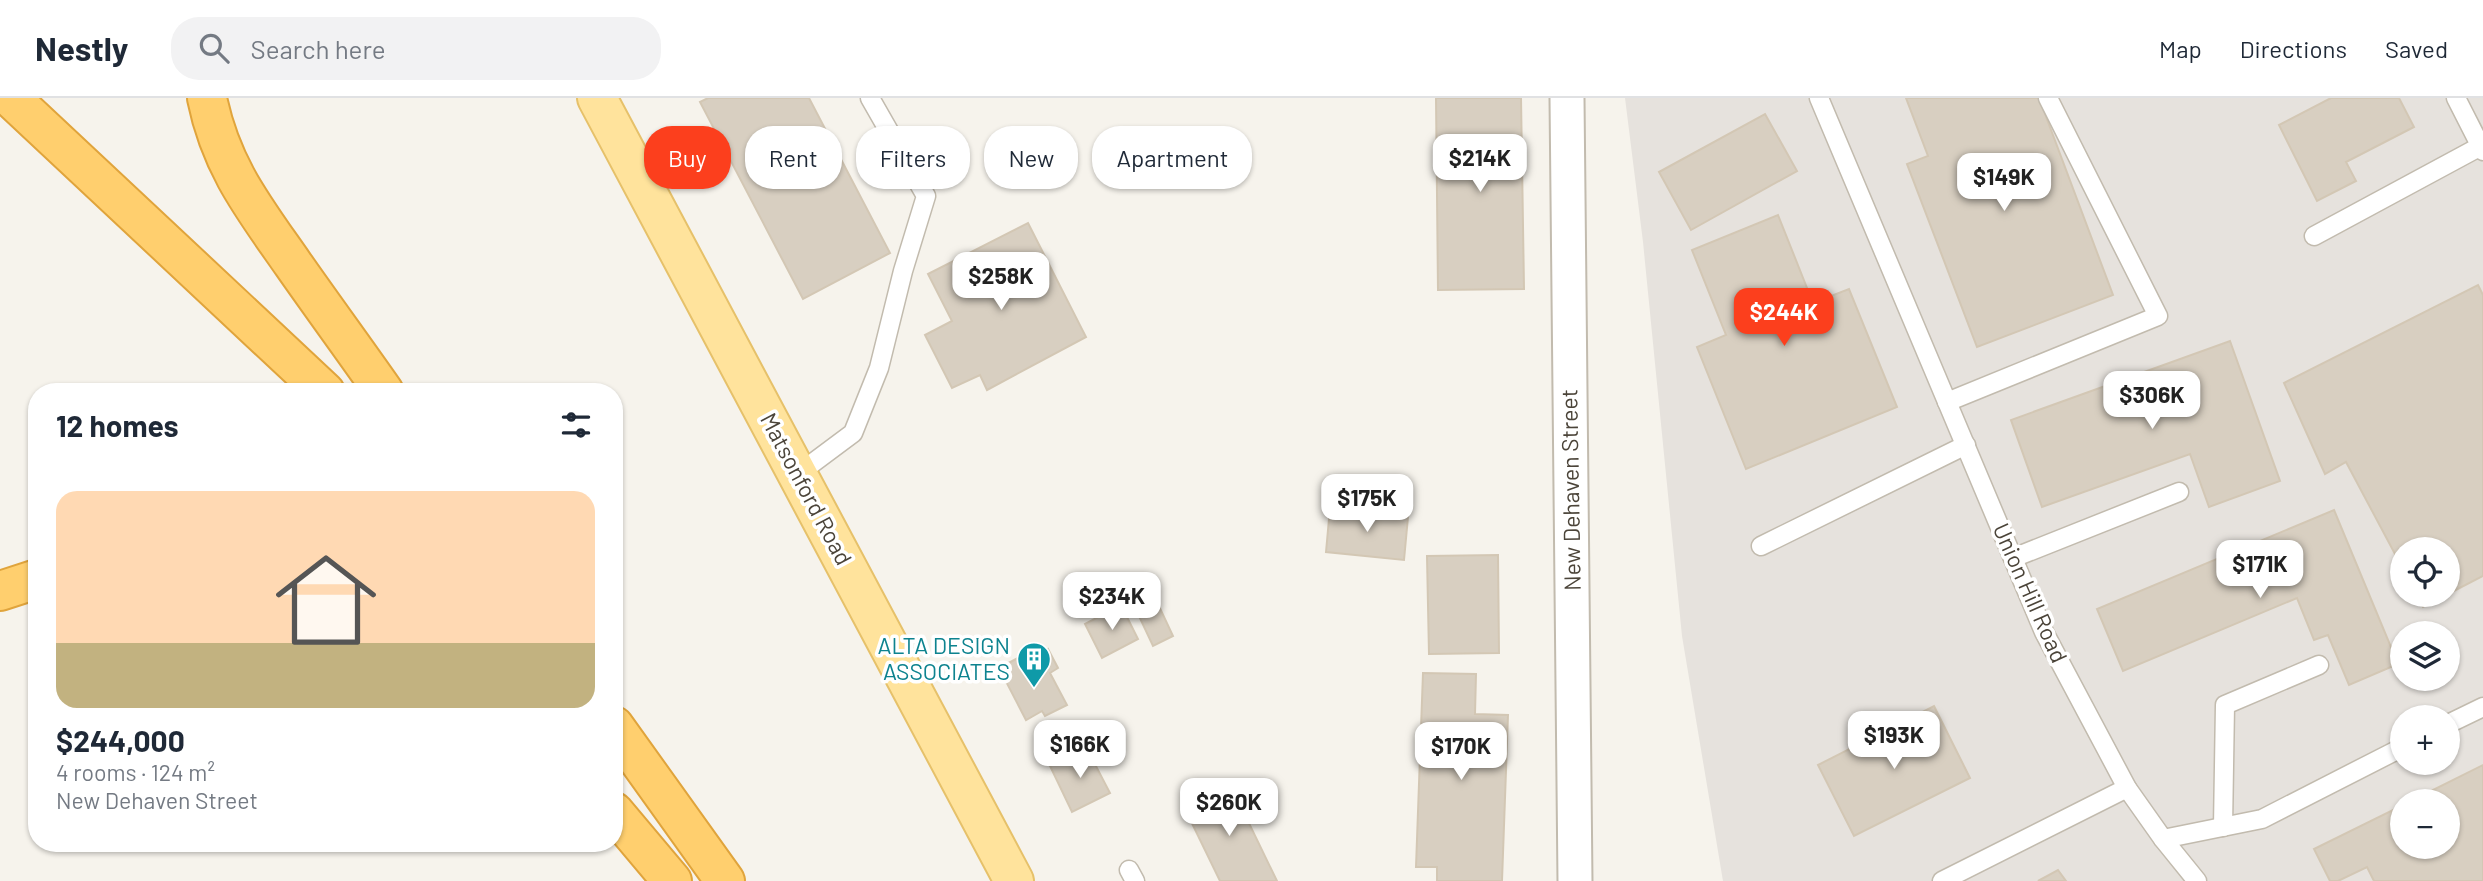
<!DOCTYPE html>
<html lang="en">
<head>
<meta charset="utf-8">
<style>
  :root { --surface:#fff; --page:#f2f2f3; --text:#1f2937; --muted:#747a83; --line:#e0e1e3; --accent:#fc3f1d }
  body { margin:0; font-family:Barlow,sans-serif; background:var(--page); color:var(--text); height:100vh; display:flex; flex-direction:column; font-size:26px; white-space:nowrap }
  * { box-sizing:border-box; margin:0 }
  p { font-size:23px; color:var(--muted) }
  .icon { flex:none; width:38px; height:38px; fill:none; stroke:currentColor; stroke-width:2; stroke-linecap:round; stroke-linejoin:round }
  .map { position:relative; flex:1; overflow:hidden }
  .details { position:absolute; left:28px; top:285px; width:595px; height:469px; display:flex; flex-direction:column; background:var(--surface); border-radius:28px; box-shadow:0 2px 5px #0004 }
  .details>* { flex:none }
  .guide { position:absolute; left:644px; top:28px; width:665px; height:63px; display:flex; gap:14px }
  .buttons { position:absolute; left:2390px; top:439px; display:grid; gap:14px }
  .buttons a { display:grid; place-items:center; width:70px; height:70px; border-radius:50%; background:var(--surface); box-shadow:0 2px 5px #0004; font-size:35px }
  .price { position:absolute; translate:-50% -60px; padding:0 16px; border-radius:14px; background:#fff; color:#222; font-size:23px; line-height:46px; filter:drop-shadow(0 2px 4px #0008) }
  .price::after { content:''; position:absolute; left:50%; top:42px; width:21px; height:16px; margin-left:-10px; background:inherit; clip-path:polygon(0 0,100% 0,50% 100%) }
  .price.active { background:var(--accent); color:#fff }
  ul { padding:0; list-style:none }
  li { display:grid; align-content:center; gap:14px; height:371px; padding:0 28px }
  li span { display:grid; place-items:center; height:217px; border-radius:21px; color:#555 }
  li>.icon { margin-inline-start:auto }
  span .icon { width:126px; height:126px; fill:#fffc; stroke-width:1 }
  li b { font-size:30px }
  h2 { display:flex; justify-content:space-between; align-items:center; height:84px; padding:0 28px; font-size:30px }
  .chip { padding:0 24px; border-radius:28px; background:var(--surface); box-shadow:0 2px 5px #0004; font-size:24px; line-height:63px }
  .chip.active { background:var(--accent); color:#fff }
  header { display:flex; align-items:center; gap:42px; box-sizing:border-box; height:98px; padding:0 35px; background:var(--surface); border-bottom:2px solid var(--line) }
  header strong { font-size:33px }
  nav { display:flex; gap:38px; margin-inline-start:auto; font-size:24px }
  .search { width:490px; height:63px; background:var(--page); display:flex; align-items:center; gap:18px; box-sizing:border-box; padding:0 24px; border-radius:28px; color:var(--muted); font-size:26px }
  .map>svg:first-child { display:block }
</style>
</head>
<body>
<header>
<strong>Nestly</strong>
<div class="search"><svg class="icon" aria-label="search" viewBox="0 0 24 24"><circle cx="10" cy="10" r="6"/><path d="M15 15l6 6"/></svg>Search here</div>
<nav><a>Map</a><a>Directions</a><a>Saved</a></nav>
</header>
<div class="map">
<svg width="2483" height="783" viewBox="0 0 2483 783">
  <rect width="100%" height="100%" fill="#f6f3ec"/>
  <path fill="#e6e2dd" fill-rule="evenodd" d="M1625,0H2483V783H1723L1682,538L1643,144ZM2403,452H2448V497H2403ZM2403,536H2448V581H2403ZM2403,620H2448V665H2403ZM2403,704H2448V749H2403Z"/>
  <g fill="#d8cfc1" stroke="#d3c7b4" stroke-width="2">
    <polygon points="708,0 809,0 890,155 803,201 700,4"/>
    <polygon points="1436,0 1521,0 1524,191 1438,192"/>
    <polygon points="1906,0 2039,0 2113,197 1977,249 1907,66 1928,58"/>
    <polygon points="2331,0 2399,0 2414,29 2346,64 2356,83 2317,103 2279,27"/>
    <polygon points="1765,16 1797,73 1691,132 1659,74"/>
    <polygon points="1778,117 1813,205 1849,191 1897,309 1746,371 1697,249 1726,237 1692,152"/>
    <polygon points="1028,125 1086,239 987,292 980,277 952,290 925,237 952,223 928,176"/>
    <polygon points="2478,187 2483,197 2483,478 2448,496 2448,452 2403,452 2403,471 2346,364 2325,376 2284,285"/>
    <polygon points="2230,243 2280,383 2209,409 2190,356 2042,409 2011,322"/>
    <polygon points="1330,410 1408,419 1404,462 1326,454"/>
    <polygon points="2334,412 2398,566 2349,587 2328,537 2314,542 2297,500 2123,573 2097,511"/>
    <polygon points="1498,457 1499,555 1429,556 1427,458"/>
    <polygon points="1150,489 1173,538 1153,548 1130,499"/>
    <polygon points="2417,497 2446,497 2423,509"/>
    <polygon points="1121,507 1138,541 1102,560 1085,526"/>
    <polygon points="1037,550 1040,556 1048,551 1058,570 1050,575 1067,607 1045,618 1042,613 1026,622 999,570"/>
    <polygon points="1423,575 1476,576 1475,616 1508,617 1502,783 1437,783 1437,769 1416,769"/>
    <polygon points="1934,608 1970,680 1854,738 1818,667"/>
    <polygon points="1086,649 1110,695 1072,714 1050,668"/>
    <polygon points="2483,667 2483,783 2374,783 2367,769 2338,783 2330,783 2314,751 2403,707 2403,749 2448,749 2448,704 2409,704"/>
    <polygon points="1230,686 1277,783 1220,783 1184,709"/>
    <polygon points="2058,772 2066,783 2038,783"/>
  </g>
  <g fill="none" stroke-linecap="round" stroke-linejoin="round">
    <g stroke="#c2bbae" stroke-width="21">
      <g id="lane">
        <polyline points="1819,0 2044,534 2127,690 2163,741 2197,783"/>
        <polyline points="2456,0 2483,53"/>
        <polyline points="2314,138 2481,48"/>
        <polyline points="1947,304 2158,218 2048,0"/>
        <polyline points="798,376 853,335 879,270 903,173 926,98 870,0"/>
        <polyline points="1761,448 1966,347"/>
        <polyline points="2013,460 2179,394"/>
        <polyline points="2448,626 2483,609"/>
        <polyline points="2223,729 2225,607 2319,567"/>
        <polyline points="2163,741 2262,721 2403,649"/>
        <polyline points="1129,772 1135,783"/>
        <polyline points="1942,783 2127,690"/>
      </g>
    </g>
    <g stroke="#c2bbae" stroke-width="37">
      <polyline id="street" points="1567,0 1575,783"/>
    </g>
    <g stroke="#e6c16a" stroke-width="42">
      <polyline id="primary" points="597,0 1014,783"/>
    </g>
    <g stroke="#e0a43c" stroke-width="42">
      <g id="highway">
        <polyline points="11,0 325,294"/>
        <path d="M207,0C221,69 254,110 293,166C323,209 354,251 384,294"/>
        <polyline points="0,493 37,481"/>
        <polyline points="614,628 725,783"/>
        <polyline points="614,714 672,783"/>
      </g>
    </g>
    <use href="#lane" stroke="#fff" stroke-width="18"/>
    <use href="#street" stroke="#fff" stroke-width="33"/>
    <use href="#primary" stroke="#ffe39c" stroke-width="38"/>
    <use href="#highway" stroke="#ffcf6e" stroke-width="38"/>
  </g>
  <defs>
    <g id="building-pin" transform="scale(1.75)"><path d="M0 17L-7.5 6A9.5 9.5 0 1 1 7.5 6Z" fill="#0f9aa8" stroke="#fff"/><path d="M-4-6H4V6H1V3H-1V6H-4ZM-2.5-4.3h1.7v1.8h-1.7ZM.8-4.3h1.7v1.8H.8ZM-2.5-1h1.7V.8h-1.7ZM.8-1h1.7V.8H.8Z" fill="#fff"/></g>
  </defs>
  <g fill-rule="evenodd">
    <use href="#building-pin" x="1034" y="561"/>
  </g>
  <g text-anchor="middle" stroke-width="7" stroke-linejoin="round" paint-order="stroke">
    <g font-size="23" fill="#4b4439" stroke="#fff">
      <text transform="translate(806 391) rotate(62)" y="8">Matsonford Road</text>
      <text transform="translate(1571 392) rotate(-91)" y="8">New Dehaven Street</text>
      <text transform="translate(2030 495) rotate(66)" y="8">Union Hill Road</text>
    </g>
    <g font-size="23" fill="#0d838f" stroke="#fff" text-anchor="end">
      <text x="1010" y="556">ALTA DESIGN<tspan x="1010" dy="26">ASSOCIATES</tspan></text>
    </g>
  </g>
</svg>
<div class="buttons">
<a><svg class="icon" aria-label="locate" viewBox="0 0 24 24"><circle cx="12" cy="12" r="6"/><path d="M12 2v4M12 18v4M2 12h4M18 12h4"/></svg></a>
<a><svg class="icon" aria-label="layers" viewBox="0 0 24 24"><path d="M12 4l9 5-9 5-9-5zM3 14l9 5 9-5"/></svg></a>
<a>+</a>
<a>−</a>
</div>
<b class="price" style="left:1480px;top:96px">$214K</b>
<b class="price" style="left:2004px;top:115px">$149K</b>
<b class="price" style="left:1001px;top:214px">$258K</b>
<b class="price active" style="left:1784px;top:250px">$244K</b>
<b class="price" style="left:2152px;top:333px">$306K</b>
<b class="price" style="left:1367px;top:436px">$175K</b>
<b class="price" style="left:2260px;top:502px">$171K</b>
<b class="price" style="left:1112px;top:534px">$234K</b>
<b class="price" style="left:1894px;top:673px">$193K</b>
<b class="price" style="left:1080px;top:682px">$166K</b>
<b class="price" style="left:1461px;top:684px">$170K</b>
<b class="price" style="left:1229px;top:740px">$260K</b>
<div class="guide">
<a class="chip active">Buy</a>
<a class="chip">Rent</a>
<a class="chip">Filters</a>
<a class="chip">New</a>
<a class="chip">Apartment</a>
</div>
<section class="details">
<h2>12 homes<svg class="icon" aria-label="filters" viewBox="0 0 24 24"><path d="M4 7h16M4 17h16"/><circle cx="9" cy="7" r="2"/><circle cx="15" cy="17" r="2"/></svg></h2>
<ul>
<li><span style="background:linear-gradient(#ffd9b3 70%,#c2b280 0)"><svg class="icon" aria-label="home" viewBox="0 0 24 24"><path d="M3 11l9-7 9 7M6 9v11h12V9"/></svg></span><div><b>$244,000</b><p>4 rooms · 124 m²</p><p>New Dehaven Street</p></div></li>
</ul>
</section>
</div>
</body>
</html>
